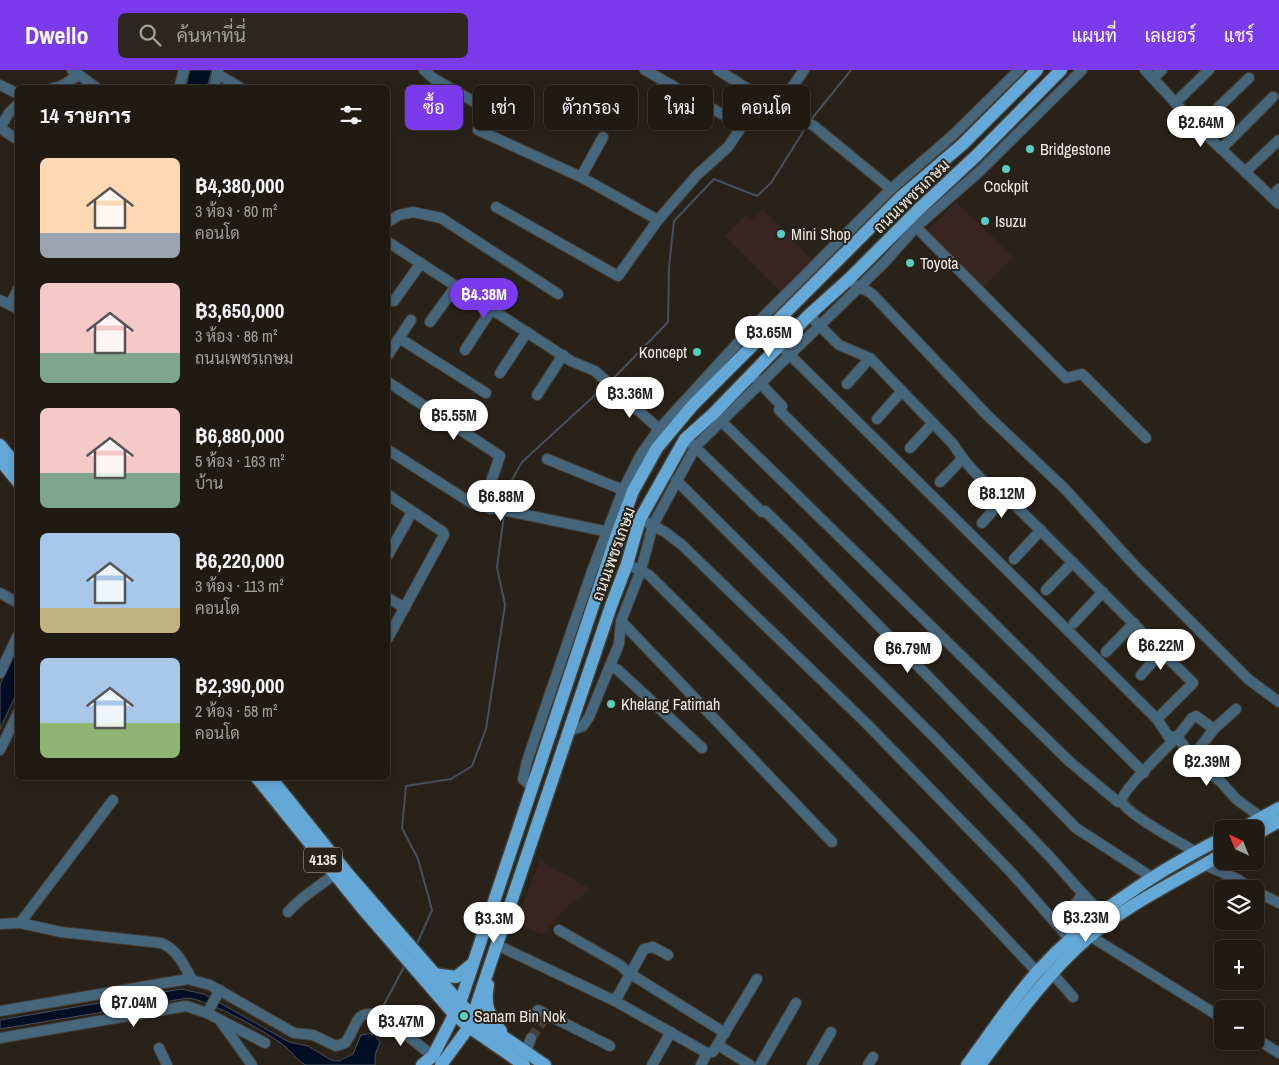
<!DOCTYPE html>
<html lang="th">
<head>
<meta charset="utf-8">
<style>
  :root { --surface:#1f1a12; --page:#2c2720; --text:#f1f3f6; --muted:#a1a19f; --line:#3c3832; --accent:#7c3aed }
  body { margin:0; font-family:"Archivo Narrow",Sarabun,sans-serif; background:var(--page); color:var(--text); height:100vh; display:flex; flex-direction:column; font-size:19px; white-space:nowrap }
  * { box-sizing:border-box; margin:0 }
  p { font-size:16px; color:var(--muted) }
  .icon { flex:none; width:28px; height:28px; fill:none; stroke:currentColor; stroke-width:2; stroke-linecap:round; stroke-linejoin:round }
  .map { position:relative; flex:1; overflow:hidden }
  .drawer { position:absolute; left:15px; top:15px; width:375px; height:695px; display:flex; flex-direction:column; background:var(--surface); border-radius:8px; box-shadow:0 2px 8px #0003,0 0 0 1px var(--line) }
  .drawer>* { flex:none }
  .hud { position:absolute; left:405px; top:15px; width:475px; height:45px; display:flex; gap:10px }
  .needle { width:32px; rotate:317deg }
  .buttons { position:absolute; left:1214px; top:750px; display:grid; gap:10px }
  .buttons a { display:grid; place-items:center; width:50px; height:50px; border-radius:8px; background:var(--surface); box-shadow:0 2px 8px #0003,0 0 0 1px var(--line); font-size:25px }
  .price { position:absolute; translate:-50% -42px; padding:0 11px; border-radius:18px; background:#fff; color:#222; font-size:16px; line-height:32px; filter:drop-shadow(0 1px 2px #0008) }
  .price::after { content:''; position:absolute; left:50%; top:30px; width:15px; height:11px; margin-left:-8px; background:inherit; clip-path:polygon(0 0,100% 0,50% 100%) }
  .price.current { background:var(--accent); color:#fff }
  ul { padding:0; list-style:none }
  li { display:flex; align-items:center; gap:15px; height:125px; padding:0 25px }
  li span { display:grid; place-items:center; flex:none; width:140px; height:100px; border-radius:8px; color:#555 }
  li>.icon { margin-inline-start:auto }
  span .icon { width:60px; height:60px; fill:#fffc; stroke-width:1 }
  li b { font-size:21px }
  h2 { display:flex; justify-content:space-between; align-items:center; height:60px; padding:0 25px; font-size:21px }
  .pill { padding:0 18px; border-radius:8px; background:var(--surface); box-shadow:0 2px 8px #0003,0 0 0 1px var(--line); font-size:18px; line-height:45px }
  .pill.current { background:var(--accent); color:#fff }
  header { display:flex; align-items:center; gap:30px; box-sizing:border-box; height:70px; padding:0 25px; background:var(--accent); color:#fff }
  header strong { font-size:24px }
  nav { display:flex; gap:28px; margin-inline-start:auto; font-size:18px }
  .search { width:350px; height:45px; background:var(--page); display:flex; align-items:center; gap:12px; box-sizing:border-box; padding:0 18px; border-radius:8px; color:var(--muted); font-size:19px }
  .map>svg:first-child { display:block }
</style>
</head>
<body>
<header>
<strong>Dwello</strong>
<div class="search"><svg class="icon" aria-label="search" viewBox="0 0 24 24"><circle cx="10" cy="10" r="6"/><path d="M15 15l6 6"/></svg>ค้นหาที่นี่</div>
<nav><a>แผนที่</a><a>เลเยอร์</a><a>แชร์</a></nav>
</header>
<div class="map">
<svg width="1279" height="995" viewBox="0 0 1279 995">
  <rect width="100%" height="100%" fill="#292218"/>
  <g fill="#382521">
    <polygon points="956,132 1013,187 981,219 925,162"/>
    <polygon points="763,139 812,190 781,222 725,166 746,145 751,150"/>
    <polygon points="540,790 591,819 567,837 543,865 516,853"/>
  </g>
  <g fill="#000e23" stroke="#47505d">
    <polygon points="190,0 212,0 207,17 186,17"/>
    <polygon points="17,577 17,622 0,659 0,615"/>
    <path d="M181,919L204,924L289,972L308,976L331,990L339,991L353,984L361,965L373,963L380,972L375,985V995H306C297,991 294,984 286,977C269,963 209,930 188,928L0,959V950Z"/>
  </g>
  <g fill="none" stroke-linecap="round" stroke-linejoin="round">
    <g stroke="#47505d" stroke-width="2">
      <polyline points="810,51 851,0"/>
      <polyline points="611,311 668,252 669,197 674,151 714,109 757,126 771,113 806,57"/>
      <polyline points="505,438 507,419 522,392 605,316"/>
      <polyline points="416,876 432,840 418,789 402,758 406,716 451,709 472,696 486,659 505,535 497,497 504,445"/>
      <polyline points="380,942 405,895"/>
      <polyline points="372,965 378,949"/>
    </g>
    <polyline stroke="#474036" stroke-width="10" stroke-dasharray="10 5" stroke-linecap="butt" points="531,968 544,949"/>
    <g stroke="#453e34" stroke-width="12">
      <g id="minor">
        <polyline points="72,0 97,18"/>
        <polyline points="424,0 433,8 483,37 485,42 478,60 581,107 658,150"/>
        <polyline points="645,0 734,51"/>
        <polyline points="718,0 778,38 814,56 891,119"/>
        <polyline points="1145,0 1198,57 1279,134"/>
        <polyline points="217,4 241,18"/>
        <polyline points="1153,8 1162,0"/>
        <polyline points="0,15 18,24"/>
        <polyline points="53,18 61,16 79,5"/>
        <polyline points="179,18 184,0"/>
        <polyline points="214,18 218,0"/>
        <polyline points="1175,33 1209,0"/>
        <polyline points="778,38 804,0"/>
        <polyline points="1198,57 1249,8"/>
        <polyline points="0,58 9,43 18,34"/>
        <polyline points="0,58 18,70"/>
        <polyline points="1221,79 1273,27"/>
        <polyline points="1245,102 1279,70"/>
        <polyline points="581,107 603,67"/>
        <polyline points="1271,127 1279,119"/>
        <polyline points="496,137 618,206 658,150 697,105 728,77 742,56 734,51 752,22"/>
        <polyline points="388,152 399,145 413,142 441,148 558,224"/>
        <polyline points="916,157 1066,308 1082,304 1146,368"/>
        <polyline points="388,172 571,291 595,301 659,359"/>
        <path d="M855,215C860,220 866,218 873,225L988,346L1065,419L1137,498L1248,609L1279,632"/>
        <polyline points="0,230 18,239"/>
        <polyline points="394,231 421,193"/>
        <polyline points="10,235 18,219"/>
        <path d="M809,245L839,275L870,288L953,374C968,398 991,421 1015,435L1193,613L1157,649"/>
        <polyline points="430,252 456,216"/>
        <polyline points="399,268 486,323"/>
        <path d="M781,276L1157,649L1168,666L1177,667C1167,677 1122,721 1122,730C1121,741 1184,775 1196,782"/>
        <polyline points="465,280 491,240"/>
        <polyline points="388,285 411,250"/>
        <polyline points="500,303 527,262"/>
        <polyline points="756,309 782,336 779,340 1144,703"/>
        <polyline points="388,312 500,386 487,423 490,439"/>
        <polyline points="847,314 870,288"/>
        <polyline points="537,325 563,285"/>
        <polyline points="718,348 1070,692 1118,732 1121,732"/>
        <polyline points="877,349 902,321"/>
        <polyline points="692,374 762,442 765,441 797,472 1076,758 1153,808"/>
        <polyline points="910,378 933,353"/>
        <polyline points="388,380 473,434 614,463"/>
        <polyline points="547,389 623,420"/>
        <polyline points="676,410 935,668 1050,787 1083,824 1075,834 1064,861"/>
        <polyline points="940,412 962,389"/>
        <polyline points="388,425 443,462 444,465 388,568"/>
        <polyline points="648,453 665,462 682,475 867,654 1009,800 1067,866"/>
        <polyline points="982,453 1004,428"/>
        <polyline points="388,485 412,442"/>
        <polyline points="1014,489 1041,460"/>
        <path d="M627,494L649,505C780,635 911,766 1037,902"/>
        <polyline points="1046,520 1073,492"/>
        <polyline points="0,523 18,533"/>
        <polyline points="388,528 405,538"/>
        <polyline points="621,551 832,772"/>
        <polyline points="1074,553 1103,522"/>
        <polyline points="1106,582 1134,553"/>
        <polyline points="610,596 618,600 702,678"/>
        <polyline points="0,603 18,565"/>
        <polyline points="1141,605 1162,581"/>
        <polyline points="1214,659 1196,646 1192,648 1177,667 1194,689 1222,713 1236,729 1262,748"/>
        <polyline points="569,661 583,656 589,647 619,574 621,551 641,500 653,455 696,376 884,193 916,157 979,102 1082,0"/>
        <polyline points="0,680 18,643"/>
        <polyline points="1197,681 1214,659 1236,639"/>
        <polyline points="532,717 523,709 527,691 592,501 623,420 640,386 659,359 744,266 891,119 954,64 1019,0"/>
        <polyline points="1205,795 1237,809 1252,819"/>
        <polyline points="1255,821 1279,833"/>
        <polyline points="1083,824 1102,844"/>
        <path d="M288,842C303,825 317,818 335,804"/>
        <polyline points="20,853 113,730"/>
        <path d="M0,854L20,853L61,862L161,873C177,879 184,895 192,910"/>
        <polyline points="559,860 620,895 629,903 725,963"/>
        <polyline points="1090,866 1222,948"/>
        <polyline points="497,875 615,931 707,983 713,982 757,909"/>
        <polyline points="1052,903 1073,927"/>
        <polyline points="615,931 644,879 653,877 668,885"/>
        <polyline points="538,940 610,976"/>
        <path d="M0,941L188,909L210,915L294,963L313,965L336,976L345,973C359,955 354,935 385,948L433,986"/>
        <polyline points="207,943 220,920"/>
        <polyline points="221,952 252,995"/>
        <polyline points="0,968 186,936 207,943 265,973"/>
        <polyline points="1255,968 1279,983"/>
        <polyline points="718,975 750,995"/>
        <polyline points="159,978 167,995"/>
        <polyline points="526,981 531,968"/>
        <polyline points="652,995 671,962"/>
        <polyline points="701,995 707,983"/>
        <polyline points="760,995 796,933"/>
        <polyline points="812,995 831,962"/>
        <polyline points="868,995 873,987"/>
      </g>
    </g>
    <g stroke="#453e34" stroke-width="15">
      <g id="major">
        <polyline points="0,375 18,397"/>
        <polyline points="0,390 18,412"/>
        <polyline points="257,708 362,838 454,944 469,957 524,995"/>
        <polyline points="271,708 348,804 460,933 473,946 545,995"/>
        <polyline points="1241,759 1279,738"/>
        <polyline points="1255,765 1279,751"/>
        <polyline points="433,904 456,907 471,895"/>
        <path d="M488,915C484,935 489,946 501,961"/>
        <polyline points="422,995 433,986 460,933 617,464 633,421 657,378 693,335 902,126 963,74 1037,0"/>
        <polyline points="441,995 469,957 611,536 627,494 640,449 685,369 713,344 809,245 849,209 918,140 976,86 1061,0"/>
        <path d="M967,995C990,964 1012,930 1038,901C1088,845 1156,802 1222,768"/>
        <path d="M980,995C1014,950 1047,903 1089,867C1129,833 1178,811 1222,784"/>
      </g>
    </g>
    <use href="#minor" stroke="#46667c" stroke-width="10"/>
    <use href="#major" stroke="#63a8d6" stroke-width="12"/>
  </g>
  <g fill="#57cec2" stroke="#292218" stroke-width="2">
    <circle cx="1030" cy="79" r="5"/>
    <circle cx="1006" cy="99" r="5"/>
    <circle cx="985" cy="151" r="5"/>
    <circle cx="781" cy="164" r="5"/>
    <circle cx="910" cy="193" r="5"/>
    <circle cx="697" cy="282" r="5"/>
    <circle cx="611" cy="634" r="5"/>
    <circle cx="464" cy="946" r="5"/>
  </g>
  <g text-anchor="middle" stroke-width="4" stroke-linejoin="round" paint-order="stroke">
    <rect fill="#292218" stroke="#b3aea6" stroke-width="1" x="304" y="777.5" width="38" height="25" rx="4"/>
    <g font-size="15" font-weight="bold" fill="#eeeae3">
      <text x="323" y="795">4135</text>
    </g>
    <g font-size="16" fill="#eeeae3" stroke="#292218" text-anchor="start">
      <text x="1040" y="85">Bridgestone</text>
      <text x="1006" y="122" text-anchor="middle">Cockpit</text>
      <text x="995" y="157">Isuzu</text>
      <text x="791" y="170">Mini Shop</text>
      <text x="920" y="199">Toyota</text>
      <text x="687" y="288" text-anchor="end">Koncept</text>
      <text x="621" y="640">Khelang Fatimah</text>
      <text x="474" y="952">Sanam Bin Nok</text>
    </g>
    <g font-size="16" fill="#eeeae3" stroke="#292218">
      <text transform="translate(911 126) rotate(-44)" y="6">ถนนเพชรเกษม</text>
      <text transform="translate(613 484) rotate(-70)" y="6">ถนนเพชรเกษม</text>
    </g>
  </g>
</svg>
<div class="buttons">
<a><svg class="needle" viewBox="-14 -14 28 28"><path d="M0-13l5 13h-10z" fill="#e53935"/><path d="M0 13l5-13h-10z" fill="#a1a19f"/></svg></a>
<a><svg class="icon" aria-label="layers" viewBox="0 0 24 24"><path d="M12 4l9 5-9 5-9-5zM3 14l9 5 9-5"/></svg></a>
<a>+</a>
<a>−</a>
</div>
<b class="price" style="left:1201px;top:78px">฿2.64M</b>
<b class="price current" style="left:484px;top:250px">฿4.38M</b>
<b class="price" style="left:769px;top:288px">฿3.65M</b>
<b class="price" style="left:630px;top:349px">฿3.36M</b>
<b class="price" style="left:454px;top:371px">฿5.55M</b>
<b class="price" style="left:1002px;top:449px">฿8.12M</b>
<b class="price" style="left:501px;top:452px">฿6.88M</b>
<b class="price" style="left:1161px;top:601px">฿6.22M</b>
<b class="price" style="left:908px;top:604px">฿6.79M</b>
<b class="price" style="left:1207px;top:717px">฿2.39M</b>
<b class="price" style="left:1086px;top:873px">฿3.23M</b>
<b class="price" style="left:494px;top:874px">฿3.3M</b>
<b class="price" style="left:134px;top:958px">฿7.04M</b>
<b class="price" style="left:401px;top:977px">฿3.47M</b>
<div class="hud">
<a class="pill current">ซื้อ</a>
<a class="pill">เช่า</a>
<a class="pill">ตัวกรอง</a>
<a class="pill">ใหม่</a>
<a class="pill">คอนโด</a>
</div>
<section class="drawer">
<h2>14 รายการ<svg class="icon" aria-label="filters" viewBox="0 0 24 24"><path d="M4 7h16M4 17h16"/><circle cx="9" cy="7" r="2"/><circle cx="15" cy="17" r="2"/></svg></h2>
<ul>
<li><span style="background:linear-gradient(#ffd9b3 75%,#9aa5b1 0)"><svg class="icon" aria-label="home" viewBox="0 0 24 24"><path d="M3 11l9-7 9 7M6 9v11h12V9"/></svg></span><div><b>฿4,380,000</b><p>3 ห้อง · 80 m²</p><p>คอนโด</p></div></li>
<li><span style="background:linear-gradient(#f6c9c9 70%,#7fa58c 0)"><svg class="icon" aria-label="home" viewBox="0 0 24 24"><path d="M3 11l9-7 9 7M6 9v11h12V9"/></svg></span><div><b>฿3,650,000</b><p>3 ห้อง · 86 m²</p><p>ถนนเพชรเกษม</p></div></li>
<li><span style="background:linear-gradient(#f6c9c9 65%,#7fa58c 0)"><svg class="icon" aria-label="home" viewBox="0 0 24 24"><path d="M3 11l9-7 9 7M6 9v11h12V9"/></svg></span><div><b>฿6,880,000</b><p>5 ห้อง · 163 m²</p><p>บ้าน</p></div></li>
<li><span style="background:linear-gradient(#a9c7e8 75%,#c2b280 0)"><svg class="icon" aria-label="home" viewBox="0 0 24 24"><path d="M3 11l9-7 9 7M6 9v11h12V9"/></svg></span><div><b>฿6,220,000</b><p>3 ห้อง · 113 m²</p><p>คอนโด</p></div></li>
<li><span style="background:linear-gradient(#a9c7e8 65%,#8fb573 0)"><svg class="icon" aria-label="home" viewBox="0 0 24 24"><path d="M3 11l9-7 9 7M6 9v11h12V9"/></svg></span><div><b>฿2,390,000</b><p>2 ห้อง · 58 m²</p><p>คอนโด</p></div></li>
</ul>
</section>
</div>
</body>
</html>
